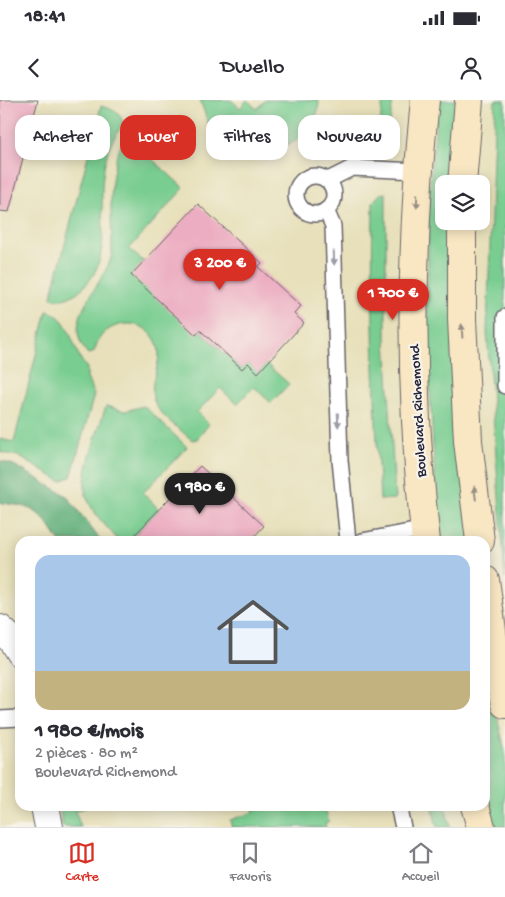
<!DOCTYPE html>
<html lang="fr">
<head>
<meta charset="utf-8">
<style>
  :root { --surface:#fff; --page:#f7f7f7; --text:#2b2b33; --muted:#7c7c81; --line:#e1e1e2; --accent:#d93025 }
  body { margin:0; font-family:"Gochi Hand",sans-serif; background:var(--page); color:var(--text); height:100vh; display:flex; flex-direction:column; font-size:19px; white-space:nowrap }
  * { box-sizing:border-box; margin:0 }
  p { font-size:16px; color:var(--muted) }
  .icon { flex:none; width:28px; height:28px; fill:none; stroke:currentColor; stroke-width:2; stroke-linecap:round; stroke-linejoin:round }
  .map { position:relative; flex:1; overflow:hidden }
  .side { position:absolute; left:15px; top:436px; width:475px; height:275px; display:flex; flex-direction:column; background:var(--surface); border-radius:15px; box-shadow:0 2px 12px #0003 }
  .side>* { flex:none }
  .banner { position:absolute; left:15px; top:15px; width:475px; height:45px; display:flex; gap:10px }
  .fabs { position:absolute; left:435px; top:75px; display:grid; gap:10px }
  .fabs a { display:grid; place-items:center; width:55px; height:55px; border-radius:10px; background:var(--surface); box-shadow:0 2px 12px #0003; font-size:25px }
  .price { position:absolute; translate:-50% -42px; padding:0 11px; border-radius:18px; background:var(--accent); color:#fff; font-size:16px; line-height:32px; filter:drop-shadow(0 1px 2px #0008) }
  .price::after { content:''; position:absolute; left:50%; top:30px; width:15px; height:11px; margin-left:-8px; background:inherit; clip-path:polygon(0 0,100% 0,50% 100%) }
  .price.on { background:#222; color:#fff }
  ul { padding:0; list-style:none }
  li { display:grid; align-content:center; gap:10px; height:265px; padding:0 20px }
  li span { display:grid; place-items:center; height:155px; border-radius:15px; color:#555 }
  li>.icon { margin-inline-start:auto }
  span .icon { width:90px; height:90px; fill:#fffc; stroke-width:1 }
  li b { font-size:21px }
  .pill { padding:0 18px; border-radius:15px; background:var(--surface); box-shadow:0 2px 12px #0003; font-size:18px; line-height:45px }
  .pill.on { background:var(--accent); color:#fff }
  .status { display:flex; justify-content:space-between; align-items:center; height:35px; padding:0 25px; background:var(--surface); direction:ltr }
  .status svg { height:14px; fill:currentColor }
  header { display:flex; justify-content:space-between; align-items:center; height:65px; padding:0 20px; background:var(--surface); font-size:22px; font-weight:600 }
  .menu { display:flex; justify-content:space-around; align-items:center; height:70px; border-top:1px solid var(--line); background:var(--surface); font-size:14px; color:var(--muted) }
  .menu a { display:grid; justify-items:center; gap:2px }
  .menu .on { color:var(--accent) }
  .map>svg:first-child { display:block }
</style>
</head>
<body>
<div class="status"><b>18:41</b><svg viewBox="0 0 49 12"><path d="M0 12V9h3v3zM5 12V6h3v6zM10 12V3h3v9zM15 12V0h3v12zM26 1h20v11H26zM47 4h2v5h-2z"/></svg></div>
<header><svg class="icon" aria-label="back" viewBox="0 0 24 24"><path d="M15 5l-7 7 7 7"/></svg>Dwello<svg class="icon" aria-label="person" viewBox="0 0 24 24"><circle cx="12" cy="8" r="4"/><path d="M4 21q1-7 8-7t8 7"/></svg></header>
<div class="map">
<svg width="505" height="727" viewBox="0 0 505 727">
  <rect width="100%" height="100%" fill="#f7f3e8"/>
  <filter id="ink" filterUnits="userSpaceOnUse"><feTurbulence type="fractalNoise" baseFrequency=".02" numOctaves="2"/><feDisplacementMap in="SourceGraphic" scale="10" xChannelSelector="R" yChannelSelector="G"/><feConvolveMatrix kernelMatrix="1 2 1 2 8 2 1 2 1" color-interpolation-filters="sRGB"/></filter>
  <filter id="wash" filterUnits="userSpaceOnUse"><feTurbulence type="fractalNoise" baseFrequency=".0096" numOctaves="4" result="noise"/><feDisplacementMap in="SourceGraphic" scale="20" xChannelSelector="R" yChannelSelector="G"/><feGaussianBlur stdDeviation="1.12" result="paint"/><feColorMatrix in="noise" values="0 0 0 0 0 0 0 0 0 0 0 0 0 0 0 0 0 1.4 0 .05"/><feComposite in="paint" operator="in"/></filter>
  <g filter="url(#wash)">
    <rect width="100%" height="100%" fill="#e7e0ba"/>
    <g fill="#79cd91" stroke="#4e7866">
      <path d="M200,0H231L240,8L247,0L257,9L265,0H318L319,3C316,31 290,56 261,41C250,35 242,26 233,18L216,36L209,25Z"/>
      <polygon points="383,0 393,0 388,36 378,39"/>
      <polygon points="438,0 458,0 453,84 444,84 444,121 453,121 470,441 440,441 437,418 427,234 429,95"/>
      <polygon points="495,0 505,0 505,479 487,232"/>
      <path d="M101,6C111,9 119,11 123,22C120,30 115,35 112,42C107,51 104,65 103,76C98,115 115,163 79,191C70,198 62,201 51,198Z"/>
      <path d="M149,24L133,42L184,88L129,149L144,162L200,230L241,269L248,263L266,264L289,284L271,303L254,287L237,304L220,288L197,312L209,324L197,339L192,340C180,329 159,316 154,301C146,278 170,257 152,235C147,229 140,225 132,224C119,223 106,228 99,239C96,244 96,249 93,253L88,254C58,220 105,186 112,154C112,120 105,62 128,34C133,28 141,26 149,24Z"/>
      <path d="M386,93V239L395,399L380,400C374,300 371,202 373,102L380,94Z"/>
      <path d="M47,211C72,216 71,251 87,268V278L94,295L71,377L60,381L18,356L0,352V339L14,342Z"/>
      <path d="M106,306L125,311L144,306L187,347L143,393L159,409L133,437L137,441H119C108,428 93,414 87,398C78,379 100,326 106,306Z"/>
      <polygon points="485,563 505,652 505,727 494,727 485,691"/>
      <polygon points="59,706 89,706 75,711 81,727 63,727"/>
      <polygon points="252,706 324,706 329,721 325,723 326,727 232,727 230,720 254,712"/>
      <polygon points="432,706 445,706 450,727 437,727"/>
    </g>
    <path fill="#62b07b" stroke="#42695b" d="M0,361L14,365L67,396L101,441H59C41,412 35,406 0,403Z"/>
    <g id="blocks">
      <g fill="#ecacc1">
        <polygon points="0,0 38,0 9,112 0,111"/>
        <polygon points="198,104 262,163 258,167 301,206 294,214 304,223 258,273 248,263 242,269 200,230 196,235 131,175"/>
        <polygon points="200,366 264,426 250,441 129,441"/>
      </g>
    </g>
  </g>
  <g filter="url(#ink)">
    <use href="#blocks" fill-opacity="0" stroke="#676467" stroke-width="1"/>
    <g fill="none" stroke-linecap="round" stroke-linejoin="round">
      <g stroke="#676467" stroke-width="18">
        <g id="service">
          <circle cx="315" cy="95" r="19"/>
          <polyline points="328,80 352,68 418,71"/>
          <polyline points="326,110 333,126 340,360 348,441"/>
          <polyline points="505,217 505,286"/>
          <polyline points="362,441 425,429"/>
          <polyline points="0,619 20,618"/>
          <polyline points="398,706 403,727"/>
        </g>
      </g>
      <g stroke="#676467" stroke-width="30">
        <g id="minor">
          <polyline points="0,529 12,540 20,553"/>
          <polyline points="45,706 49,727"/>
        </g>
      </g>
      <g stroke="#676467" stroke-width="30">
        <g id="secondary">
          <path d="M425,0C410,146 409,295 426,441"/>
          <polyline points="462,84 469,0"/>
          <polyline points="462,121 462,219 468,341 480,441"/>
          <polyline points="485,480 497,567 505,604"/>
          <polyline points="475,706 481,727"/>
        </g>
      </g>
      <use href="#service" stroke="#fff" stroke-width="15"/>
      <use href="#minor" stroke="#fff" stroke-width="28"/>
      <use href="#secondary" stroke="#f9e7c3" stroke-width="28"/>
    </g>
    <defs><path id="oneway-solid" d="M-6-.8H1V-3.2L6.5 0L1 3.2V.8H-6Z" transform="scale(1.25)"/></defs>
    <g fill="#988e86">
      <use href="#oneway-solid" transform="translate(417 101) rotate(92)"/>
      <use href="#oneway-solid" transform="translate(462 231) rotate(-93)"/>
      <use href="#oneway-solid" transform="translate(475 393) rotate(-97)"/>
    </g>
    <g fill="#9c9ca7">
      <use href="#oneway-solid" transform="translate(334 158) rotate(88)"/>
      <use href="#oneway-solid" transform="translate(338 320) rotate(88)"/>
    </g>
  </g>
  <g text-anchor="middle" stroke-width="4.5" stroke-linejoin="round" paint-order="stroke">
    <g font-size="15" fill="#22223b" stroke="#f7f3e8">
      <text transform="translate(417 311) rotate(-93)" y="5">Boulevard Richemond</text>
    </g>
  </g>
</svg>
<div class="fabs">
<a><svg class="icon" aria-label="layers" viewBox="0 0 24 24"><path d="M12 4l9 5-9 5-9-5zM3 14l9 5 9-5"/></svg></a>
</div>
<b class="price" style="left:220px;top:191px">3 200 €</b>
<b class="price" style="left:393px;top:221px">1 700 €</b>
<b class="price on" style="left:200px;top:415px">1 980 €</b>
<div class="banner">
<a class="pill">Acheter</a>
<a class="pill on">Louer</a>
<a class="pill">Filtres</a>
<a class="pill">Nouveau</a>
</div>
<section class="side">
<ul>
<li><span style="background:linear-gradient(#a9c7e8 75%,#c2b280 0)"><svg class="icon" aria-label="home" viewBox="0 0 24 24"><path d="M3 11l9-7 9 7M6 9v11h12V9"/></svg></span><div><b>1 980 €/mois</b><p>2 pièces · 80 m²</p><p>Boulevard Richemond</p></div></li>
</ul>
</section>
</div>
<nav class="menu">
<a class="on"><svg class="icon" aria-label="map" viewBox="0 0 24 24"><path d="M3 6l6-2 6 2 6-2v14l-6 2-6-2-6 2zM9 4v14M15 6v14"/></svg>Carte</a>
<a><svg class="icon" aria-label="saved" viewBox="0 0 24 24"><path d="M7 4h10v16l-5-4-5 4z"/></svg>Favoris</a>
<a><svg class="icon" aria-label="home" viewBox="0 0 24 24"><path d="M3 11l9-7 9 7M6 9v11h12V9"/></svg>Accueil</a>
</nav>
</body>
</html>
